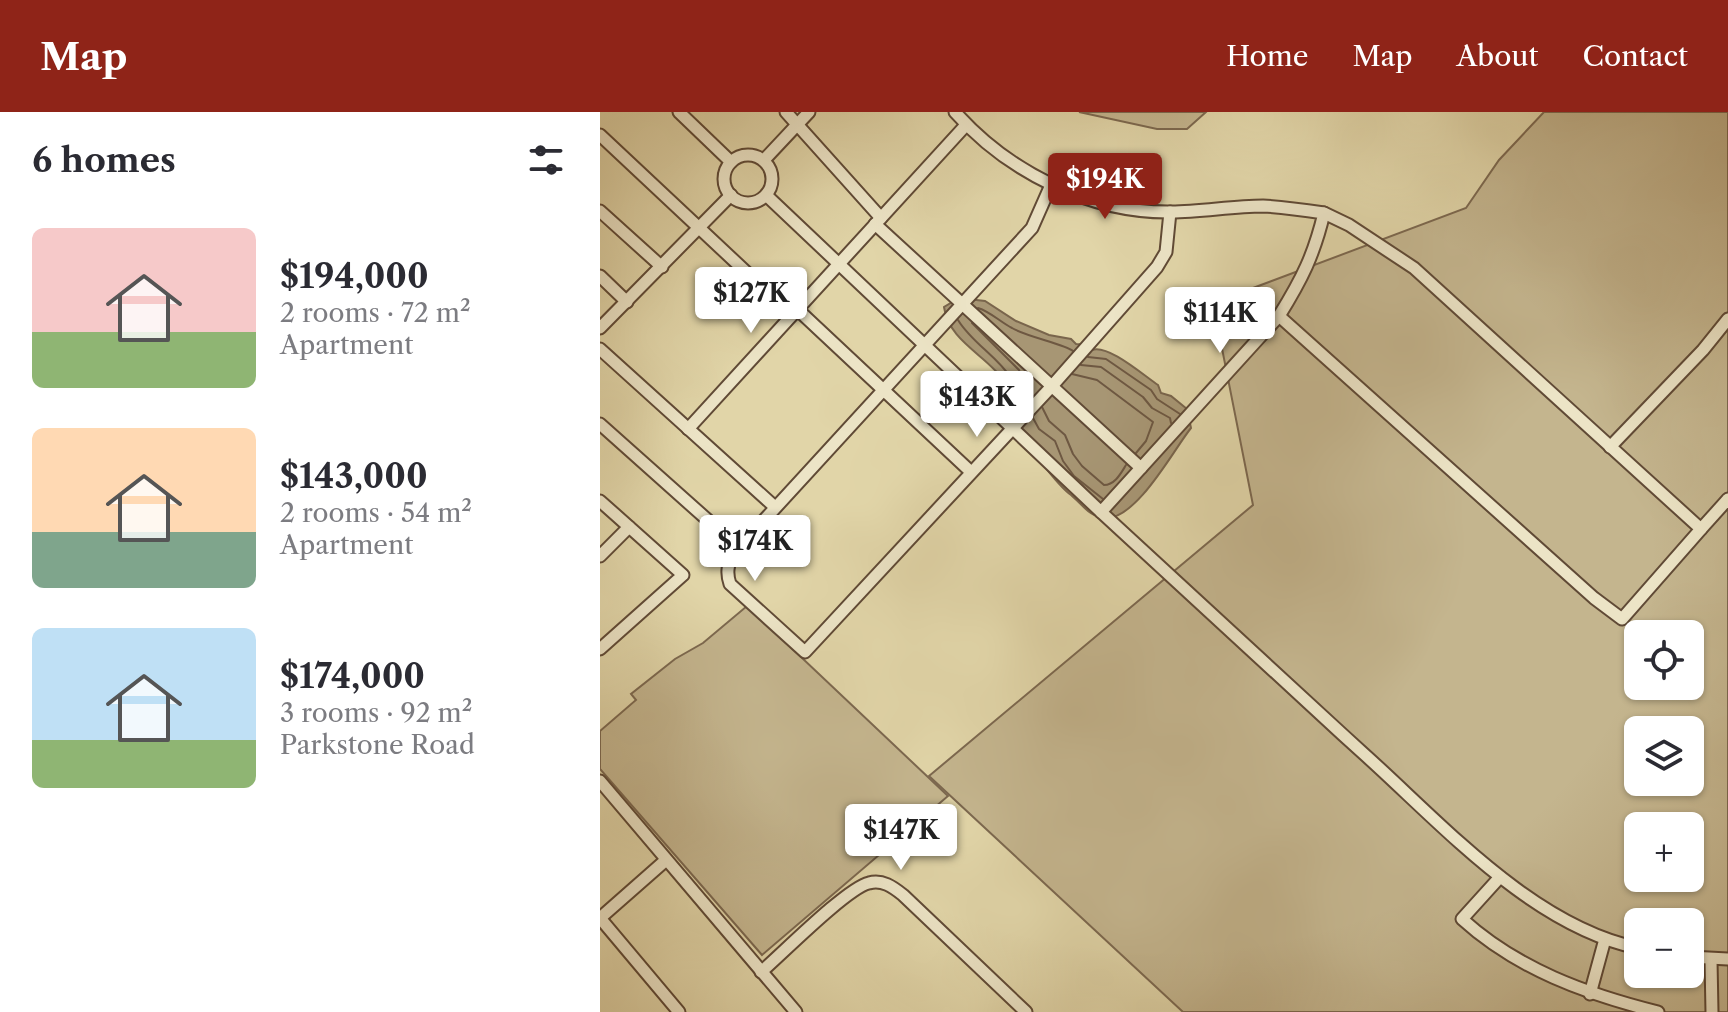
<!DOCTYPE html>
<html lang="en">
<head>
<meta charset="utf-8">
<style>
  :root { --surface:#fff; --page:#f7f7f7; --text:#2b2b33; --muted:#7c7c81; --accent:#8f2418 }
  body { margin:0; font-family:"Libre Caslon Text",serif; background:var(--page); color:var(--text); height:100vh; display:flex; flex-direction:column; font-size:30px; white-space:nowrap }
  * { box-sizing:border-box; margin:0 }
  p { font-size:26px; color:var(--muted) }
  .icon { flex:none; width:44px; height:44px; fill:none; stroke:currentColor; stroke-width:2; stroke-linecap:round; stroke-linejoin:round }
  .map { position:relative; flex:1; overflow:hidden }
  .panel { display:flex; flex-direction:column; background:var(--surface); width:600px }
  .panel>* { flex:none }
  .tools { position:absolute; left:1024px; top:508px; display:grid; gap:16px }
  .tools a { display:grid; place-items:center; width:80px; height:80px; border-radius:12px; background:var(--surface); box-shadow:0 2px 6px #0004; font-size:40px }
  .price { position:absolute; translate:-50% -68px; padding:0 18px; border-radius:8px; background:#fff; color:#222; font-size:26px; line-height:52px; filter:drop-shadow(0 2px 4px #0008) }
  .price::after { content:''; position:absolute; left:50%; top:48px; width:24px; height:18px; margin-left:-12px; background:inherit; clip-path:polygon(0 0,100% 0,50% 100%) }
  .price.on { background:var(--accent); color:#fff }
  ul { padding:0; list-style:none }
  li { display:flex; align-items:center; gap:24px; height:200px; padding:0 32px }
  li span { display:grid; place-items:center; flex:none; width:224px; height:160px; border-radius:12px; color:#555 }
  li>.icon { margin-inline-start:auto }
  span .icon { width:96px; height:96px; fill:#fffc; stroke-width:1 }
  li b { font-size:34px }
  h2 { display:flex; justify-content:space-between; align-items:center; height:96px; padding:0 32px; font-size:34px }
  header { display:flex; align-items:center; gap:48px; box-sizing:border-box; height:112px; padding:0 40px; background:var(--accent); color:#fff }
  header strong { font-size:38px }
  nav { display:flex; gap:44px; margin-inline-start:auto; font-size:28px }
  main { display:flex; flex:1; min-height:0 }
  .map>svg:first-child { display:block }
</style>
</head>
<body>
<header>
<strong>Map</strong>
<nav><a>Home</a><a>Map</a><a>About</a><a>Contact</a></nav>
</header>
<main>
<section class="panel">
<h2>6 homes<svg class="icon" aria-label="filters" viewBox="0 0 24 24"><path d="M4 7h16M4 17h16"/><circle cx="9" cy="7" r="2"/><circle cx="15" cy="17" r="2"/></svg></h2>
<ul>
<li><span style="background:linear-gradient(#f6c9c9 65%,#8fb573 0)"><svg class="icon" aria-label="home" viewBox="0 0 24 24"><path d="M3 11l9-7 9 7M6 9v11h12V9"/></svg></span><div><b>$194,000</b><p>2 rooms · 72 m²</p><p>Apartment</p></div></li>
<li><span style="background:linear-gradient(#ffd9b3 65%,#7fa58c 0)"><svg class="icon" aria-label="home" viewBox="0 0 24 24"><path d="M3 11l9-7 9 7M6 9v11h12V9"/></svg></span><div><b>$143,000</b><p>2 rooms · 54 m²</p><p>Apartment</p></div></li>
<li><span style="background:linear-gradient(#bfe0f5 70%,#8fb573 0)"><svg class="icon" aria-label="home" viewBox="0 0 24 24"><path d="M3 11l9-7 9 7M6 9v11h12V9"/></svg></span><div><b>$174,000</b><p>3 rooms · 92 m²</p><p>Parkstone Road</p></div></li>
</ul>
</section>
<div class="map">
<svg width="1128" height="900" viewBox="0 0 1128 900">
  <rect width="100%" height="100%" fill="#e1d5a8"/>
  <filter id="stains"><feTurbulence type="fractalNoise" baseFrequency=".0025" numOctaves="4"/><feColorMatrix values="0 0 0 0 .2 0 0 0 0 .09 0 0 0 0 .02 0 0 0 .5 -.17"/></filter>
  <radialGradient id="worn" r=".72"><stop offset=".6" stop-color="#630" stop-opacity="0"/><stop offset="1" stop-color="#630" stop-opacity=".3"/></radialGradient>
  <g fill="#c4b58e" stroke="#7c684f" stroke-width="2" fill-rule="evenodd">
    <polygon points="479,0 606,0 587,17 557,17"/>
    <path d="M944,0H1128V900H583L329,664L653,393L613,191L866,96L899,48ZM1038,522H1090V574H1038ZM1038,618H1090V670H1038ZM1038,714H1090V766H1038ZM1038,810H1090V862H1038Z"/>
    <polygon points="147,494 348,684 162,843 0,657 0,619 36,588 31,582 75,547 103,531"/>
  </g>
  <path fill="#a79674" stroke="#79654c" stroke-width="2" d="M359,186L385,189L416,209L449,223L471,227L476,232L488,233L492,238C508,232 543,263 558,273L561,281L571,284L587,297L591,316C574,337 537,407 506,406C490,406 482,392 471,383C458,374 422,327 415,311C409,298 413,283 405,270C387,243 349,230 344,195Z"/>
  <g fill="none" stroke-linecap="round" stroke-linejoin="round">
    <g stroke="#6e5842" stroke-width="2">
      <path d="M378,196C391,200 400,210 412,216C427,225 465,232 473,239"/>
      <path d="M358,208C372,231 397,244 411,266C417,275 419,286 420,297"/>
      <polyline points="372,211 419,258 429,288"/>
      <polyline points="488,245 506,247 551,278 557,287 580,302"/>
      <polyline points="481,253 501,255 543,285 552,296 570,306 571,311"/>
      <polyline points="472,262 497,268 553,310 546,329 536,341"/>
      <path d="M442,295L449,309L465,323L473,342L482,354L504,373C515,373 521,361 526,353"/>
      <polyline points="433,306 439,317 455,329 463,349 474,364 503,387"/>
    </g>
    <g stroke="#604a36" stroke-width="15">
      <g id="minor">
        <polyline points="79,0 131,50"/>
        <polyline points="186,0 281,106"/>
        <polyline points="0,23 192,203"/>
        <circle cx="148" cy="67" r="24"/>
        <polyline points="164,48 209,0"/>
        <path d="M451,73L432,116L133,442C128,453 126,460 130,472L205,540L452,274L557,155L566,140L570,100"/>
        <path d="M166,83L501,400L679,204C702,167 714,143 724,101C704,98 683,95 663,94C632,94 602,100 571,100C490,101 408,60 355,0"/>
        <polyline points="0,99 62,155"/>
        <polyline points="275,112 541,356"/>
        <polyline points="0,164 27,190"/>
        <polyline points="197,197 371,360"/>
        <polyline points="679,204 994,486 1022,507 1101,417 814,156 749,113 724,101"/>
        <polyline points="0,216 131,83"/>
        <polyline points="0,237 175,395"/>
        <polyline points="0,312 139,436"/>
        <polyline points="88,317 366,13"/>
        <polyline points="1010,335 1103,238 1128,207"/>
        <polyline points="0,389 83,463 0,537"/>
        <path d="M501,400C589,481 676,562 764,642C842,712 932,814 1038,836"/>
        <polyline points="1101,417 1128,387"/>
        <polyline points="0,444 29,415"/>
        <polyline points="0,669 196,900"/>
        <path d="M900,765L862,807C917,857 986,882 1058,900"/>
        <polyline points="0,806 79,900"/>
        <polyline points="0,806 66,748"/>
        <polyline points="1090,845 1128,847"/>
        <polyline points="1111,848 1112,900"/>
        <path d="M161,860C182,842 247,776 269,771C282,767 293,775 303,783L426,900"/>
        <polyline points="990,882 1005,827"/>
      </g>
    </g>
    <use href="#minor" stroke="#ece4c6" stroke-width="11"/>
  </g>
  <rect width="100%" height="100%" filter="url(#stains)"/>
  <rect width="100%" height="100%" fill="url(#worn)"/>
</svg>
<div class="tools">
<a><svg class="icon" aria-label="locate" viewBox="0 0 24 24"><circle cx="12" cy="12" r="6"/><path d="M12 2v4M12 18v4M2 12h4M18 12h4"/></svg></a>
<a><svg class="icon" aria-label="layers" viewBox="0 0 24 24"><path d="M12 4l9 5-9 5-9-5zM3 14l9 5 9-5"/></svg></a>
<a>+</a>
<a>−</a>
</div>
<b class="price on" style="left:505px;top:109px">$194K</b>
<b class="price" style="left:151px;top:223px">$127K</b>
<b class="price" style="left:620px;top:243px">$114K</b>
<b class="price" style="left:377px;top:327px">$143K</b>
<b class="price" style="left:155px;top:471px">$174K</b>
<b class="price" style="left:301px;top:760px">$147K</b>
</div>
</main>
</body>
</html>
